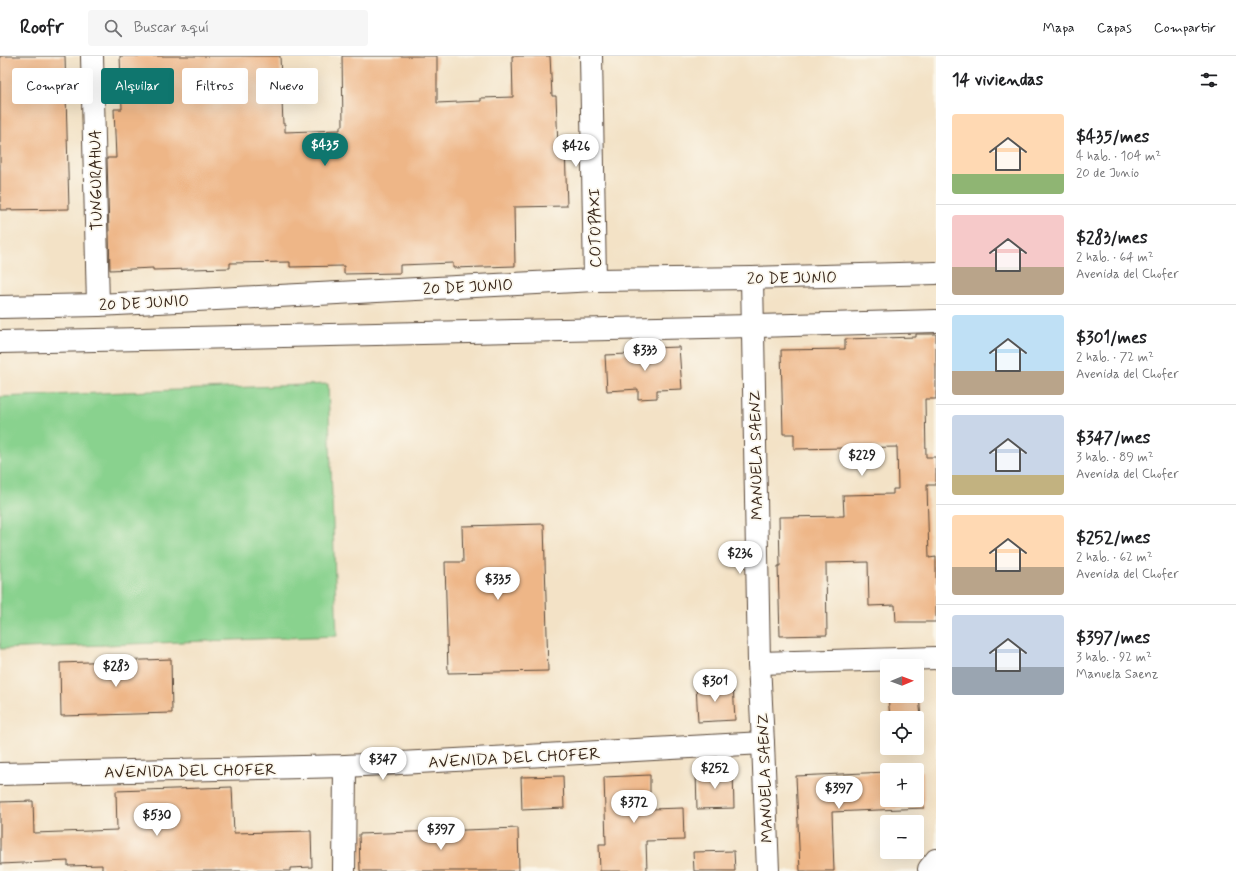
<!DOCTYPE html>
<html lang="es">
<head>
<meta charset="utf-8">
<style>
  :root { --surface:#fff; --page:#f6f6f6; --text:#202124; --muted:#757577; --line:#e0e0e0; --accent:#0f766e }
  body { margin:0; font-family:Mynerve,sans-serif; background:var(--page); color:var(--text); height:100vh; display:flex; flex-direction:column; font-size:15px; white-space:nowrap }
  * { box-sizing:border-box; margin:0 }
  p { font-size:13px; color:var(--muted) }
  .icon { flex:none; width:22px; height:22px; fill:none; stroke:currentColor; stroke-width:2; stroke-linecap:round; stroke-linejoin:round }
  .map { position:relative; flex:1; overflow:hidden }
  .side { display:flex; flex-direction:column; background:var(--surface); width:300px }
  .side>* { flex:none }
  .guide { position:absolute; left:12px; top:12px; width:380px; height:36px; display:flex; gap:8px }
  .needle { width:26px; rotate:89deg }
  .controls { position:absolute; left:880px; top:603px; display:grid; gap:8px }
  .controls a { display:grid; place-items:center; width:44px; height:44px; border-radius:4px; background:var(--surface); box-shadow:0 4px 16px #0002; font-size:20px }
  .price { position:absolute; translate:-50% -34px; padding:0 9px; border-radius:14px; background:#fff; color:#222; font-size:13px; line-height:26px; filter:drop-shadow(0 1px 2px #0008) }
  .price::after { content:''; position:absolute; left:50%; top:24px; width:12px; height:9px; margin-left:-6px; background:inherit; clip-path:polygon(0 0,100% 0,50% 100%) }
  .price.on { background:var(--accent); color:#fff }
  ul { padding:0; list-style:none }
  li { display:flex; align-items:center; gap:12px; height:100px; padding:0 16px }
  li+li { border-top:1px solid var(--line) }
  li span { display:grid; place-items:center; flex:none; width:112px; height:80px; border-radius:4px; color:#555 }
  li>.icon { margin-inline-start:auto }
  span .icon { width:48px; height:48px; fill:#fffc; stroke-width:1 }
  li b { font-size:17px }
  h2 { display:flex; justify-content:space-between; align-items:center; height:48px; padding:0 16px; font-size:17px }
  .tag { padding:0 14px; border-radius:4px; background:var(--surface); box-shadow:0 4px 16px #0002; font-size:14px; line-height:36px }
  .tag.on { background:var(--accent); color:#fff }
  header { display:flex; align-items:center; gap:24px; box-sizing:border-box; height:56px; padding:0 20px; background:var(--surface); border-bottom:1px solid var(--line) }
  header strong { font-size:19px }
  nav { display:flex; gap:22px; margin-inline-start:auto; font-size:14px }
  .search { width:280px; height:36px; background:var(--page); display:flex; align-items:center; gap:10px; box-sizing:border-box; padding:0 14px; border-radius:4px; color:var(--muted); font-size:15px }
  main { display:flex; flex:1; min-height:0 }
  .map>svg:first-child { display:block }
</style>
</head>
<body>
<header>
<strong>Roofr</strong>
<div class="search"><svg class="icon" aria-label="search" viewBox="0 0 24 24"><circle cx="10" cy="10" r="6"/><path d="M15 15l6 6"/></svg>Buscar aquí</div>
<nav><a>Mapa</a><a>Capas</a><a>Compartir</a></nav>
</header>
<main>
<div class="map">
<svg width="936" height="815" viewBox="0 0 936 815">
  <rect width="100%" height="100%" fill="#fbf7ec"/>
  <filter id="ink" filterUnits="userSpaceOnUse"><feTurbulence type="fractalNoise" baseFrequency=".025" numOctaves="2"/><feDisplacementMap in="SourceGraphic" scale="8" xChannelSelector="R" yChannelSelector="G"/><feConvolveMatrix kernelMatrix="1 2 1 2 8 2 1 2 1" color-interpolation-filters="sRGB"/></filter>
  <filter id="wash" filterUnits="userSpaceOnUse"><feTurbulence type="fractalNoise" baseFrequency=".012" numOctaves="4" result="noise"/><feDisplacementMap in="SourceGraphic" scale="16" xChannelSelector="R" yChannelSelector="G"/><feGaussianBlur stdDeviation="0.9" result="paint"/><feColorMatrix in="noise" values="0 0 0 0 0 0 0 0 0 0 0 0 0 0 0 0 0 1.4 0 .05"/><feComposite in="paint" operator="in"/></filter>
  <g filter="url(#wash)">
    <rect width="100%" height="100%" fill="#f3e2c6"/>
    <polygon fill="#89d28e" stroke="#627e56" points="328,328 337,580 0,593 0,341"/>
    <g id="blocks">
      <g fill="#eeb687">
        <polygon points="0,0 65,0 69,153 0,154"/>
        <polygon points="120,0 280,0 283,68 285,68 285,76 340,74 340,70 343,70 342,0 437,0 437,47 481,45 481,42 513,41 512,0 550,0 552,40 556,40 558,91 565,91 567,150 514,151 515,210 453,212 453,207 400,209 400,217 344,218 344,210 290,211 290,206 230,207 230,212 153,214 153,212 110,214 107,102 116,102 114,53 122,53"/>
        <polygon points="916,278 936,278 936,343 925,343 926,401 936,401 936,429 927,429 929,502 936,501 936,566 896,566 895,549 869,550 868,506 826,507 827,579 780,580 778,510 780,510 779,461 844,460 843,439 893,438 893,433 898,433 897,391 794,393 794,378 783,378 781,294 845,293 845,283 916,281"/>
        <polygon points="679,291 682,333 657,334 657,342 638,343 638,333 607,335 605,299 651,297 651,292"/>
        <polygon points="544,468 548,615 448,617 445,506 463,506 462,470"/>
        <polygon points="171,603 172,657 61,660 60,607"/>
        <polygon points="733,628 735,664 698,666 696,629"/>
        <polygon points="888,640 919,640 921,662 890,662"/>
        <polygon points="733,715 734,752 697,753 696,716"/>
        <polygon points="917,715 923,715 924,752 832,756 834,815 800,815 796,720 887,716 887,744 917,744"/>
        <polygon points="650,719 650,753 683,752 684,784 646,785 647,815 600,815 599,788 606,788 604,721"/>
        <polygon points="563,720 564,752 522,754 521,721"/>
        <polygon points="232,731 234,777 311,775 312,811 290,812 290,815 102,815 102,809 68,810 68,805 0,808 0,746 33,745 34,777 117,774 116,735"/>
        <polygon points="518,772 519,815 360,815 359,778"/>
        <polygon points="734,795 735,815 694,815 693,796"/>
      </g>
    </g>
  </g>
  <g filter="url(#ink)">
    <use href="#blocks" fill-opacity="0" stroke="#574637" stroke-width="1"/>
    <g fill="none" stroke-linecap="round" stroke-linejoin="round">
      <g stroke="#574637" stroke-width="24">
        <g id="minor">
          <polyline points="92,0 98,249"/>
          <polyline points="591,0 595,224"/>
          <polyline points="752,222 759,607 763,687 768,815"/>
          <polyline points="0,251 98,249 595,224 752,222 936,217"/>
          <polyline points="0,286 753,270 936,265"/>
          <polyline points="759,607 936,602"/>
          <polyline points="0,718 345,710 763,687"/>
          <polyline points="929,813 936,804"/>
          <polyline points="344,815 345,710"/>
        </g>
      </g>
      <use href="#minor" stroke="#fff" stroke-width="22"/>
    </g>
  </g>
  <g text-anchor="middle" stroke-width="3.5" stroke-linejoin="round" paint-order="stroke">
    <g font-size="16" fill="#3b2a1e" stroke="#fbf7ec">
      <text transform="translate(95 124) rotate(-91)" y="6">TUNGURAHUA</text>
      <text transform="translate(594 172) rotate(-91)" y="6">COTOPAXI</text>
      <text transform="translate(792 221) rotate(-1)" y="6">20 DE JUNIO</text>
      <text transform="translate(468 230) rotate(-3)" y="6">20 DE JUNIO</text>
      <text transform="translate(144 246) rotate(-3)" y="6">20 DE JUNIO</text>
      <text transform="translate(755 399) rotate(-91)" y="6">MANUELA SAENZ</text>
      <text transform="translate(514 701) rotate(-3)" y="6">AVENIDA DEL CHOFER</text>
      <text transform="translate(190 714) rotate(-1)" y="6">AVENIDA DEL CHOFER</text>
      <text transform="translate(764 722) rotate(-92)" y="6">MANUELA SAENZ</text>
    </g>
  </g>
</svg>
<div class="controls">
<a><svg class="needle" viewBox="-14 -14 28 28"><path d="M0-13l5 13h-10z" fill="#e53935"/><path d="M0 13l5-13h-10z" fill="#757577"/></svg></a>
<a><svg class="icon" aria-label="locate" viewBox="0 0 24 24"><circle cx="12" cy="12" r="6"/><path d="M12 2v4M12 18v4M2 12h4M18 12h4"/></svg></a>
<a>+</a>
<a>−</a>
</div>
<b class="price on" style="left:325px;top:111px">$435</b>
<b class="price" style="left:576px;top:112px">$426</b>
<b class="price" style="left:645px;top:316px">$333</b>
<b class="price" style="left:862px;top:421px">$229</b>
<b class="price" style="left:740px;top:519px">$236</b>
<b class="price" style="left:498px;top:545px">$335</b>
<b class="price" style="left:116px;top:632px">$283</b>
<b class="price" style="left:715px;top:647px">$301</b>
<b class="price" style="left:383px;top:725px">$347</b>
<b class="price" style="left:715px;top:734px">$252</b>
<b class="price" style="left:839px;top:754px">$397</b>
<b class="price" style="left:634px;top:768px">$372</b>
<b class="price" style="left:157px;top:781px">$530</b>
<b class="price" style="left:441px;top:795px">$397</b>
<div class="guide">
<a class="tag">Comprar</a>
<a class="tag on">Alquilar</a>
<a class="tag">Filtros</a>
<a class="tag">Nuevo</a>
</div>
</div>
<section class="side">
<h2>14 viviendas<svg class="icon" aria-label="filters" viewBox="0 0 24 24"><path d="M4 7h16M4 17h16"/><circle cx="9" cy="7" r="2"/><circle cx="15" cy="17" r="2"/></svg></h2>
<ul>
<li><span style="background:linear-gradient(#ffd9b3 75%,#8fb573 0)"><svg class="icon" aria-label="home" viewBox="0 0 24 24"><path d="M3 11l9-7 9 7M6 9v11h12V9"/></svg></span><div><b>$435/mes</b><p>4 hab. · 104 m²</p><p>20 de Junio</p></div></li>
<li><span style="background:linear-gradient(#f6c9c9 65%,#b9a48a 0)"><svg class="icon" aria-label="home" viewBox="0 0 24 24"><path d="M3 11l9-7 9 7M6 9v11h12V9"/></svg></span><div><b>$283/mes</b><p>2 hab. · 64 m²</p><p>Avenida del Chofer</p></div></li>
<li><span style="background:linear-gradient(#bfe0f5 70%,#b9a48a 0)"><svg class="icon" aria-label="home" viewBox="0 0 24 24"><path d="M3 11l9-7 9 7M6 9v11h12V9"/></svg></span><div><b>$301/mes</b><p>2 hab. · 72 m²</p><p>Avenida del Chofer</p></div></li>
<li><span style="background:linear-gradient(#c9d6e8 75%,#c2b280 0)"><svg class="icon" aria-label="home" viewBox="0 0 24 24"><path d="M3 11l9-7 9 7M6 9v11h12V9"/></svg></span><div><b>$347/mes</b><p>3 hab. · 89 m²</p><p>Avenida del Chofer</p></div></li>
<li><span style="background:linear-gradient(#ffd9b3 65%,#b9a48a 0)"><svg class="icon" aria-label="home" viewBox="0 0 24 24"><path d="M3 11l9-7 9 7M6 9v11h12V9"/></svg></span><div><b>$252/mes</b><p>2 hab. · 62 m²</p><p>Avenida del Chofer</p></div></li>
<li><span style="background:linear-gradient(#c9d6e8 65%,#9aa5b1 0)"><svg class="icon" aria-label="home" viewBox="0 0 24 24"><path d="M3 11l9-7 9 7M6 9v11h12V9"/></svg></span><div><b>$397/mes</b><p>3 hab. · 92 m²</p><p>Manuela Saenz</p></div></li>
</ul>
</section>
</main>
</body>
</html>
